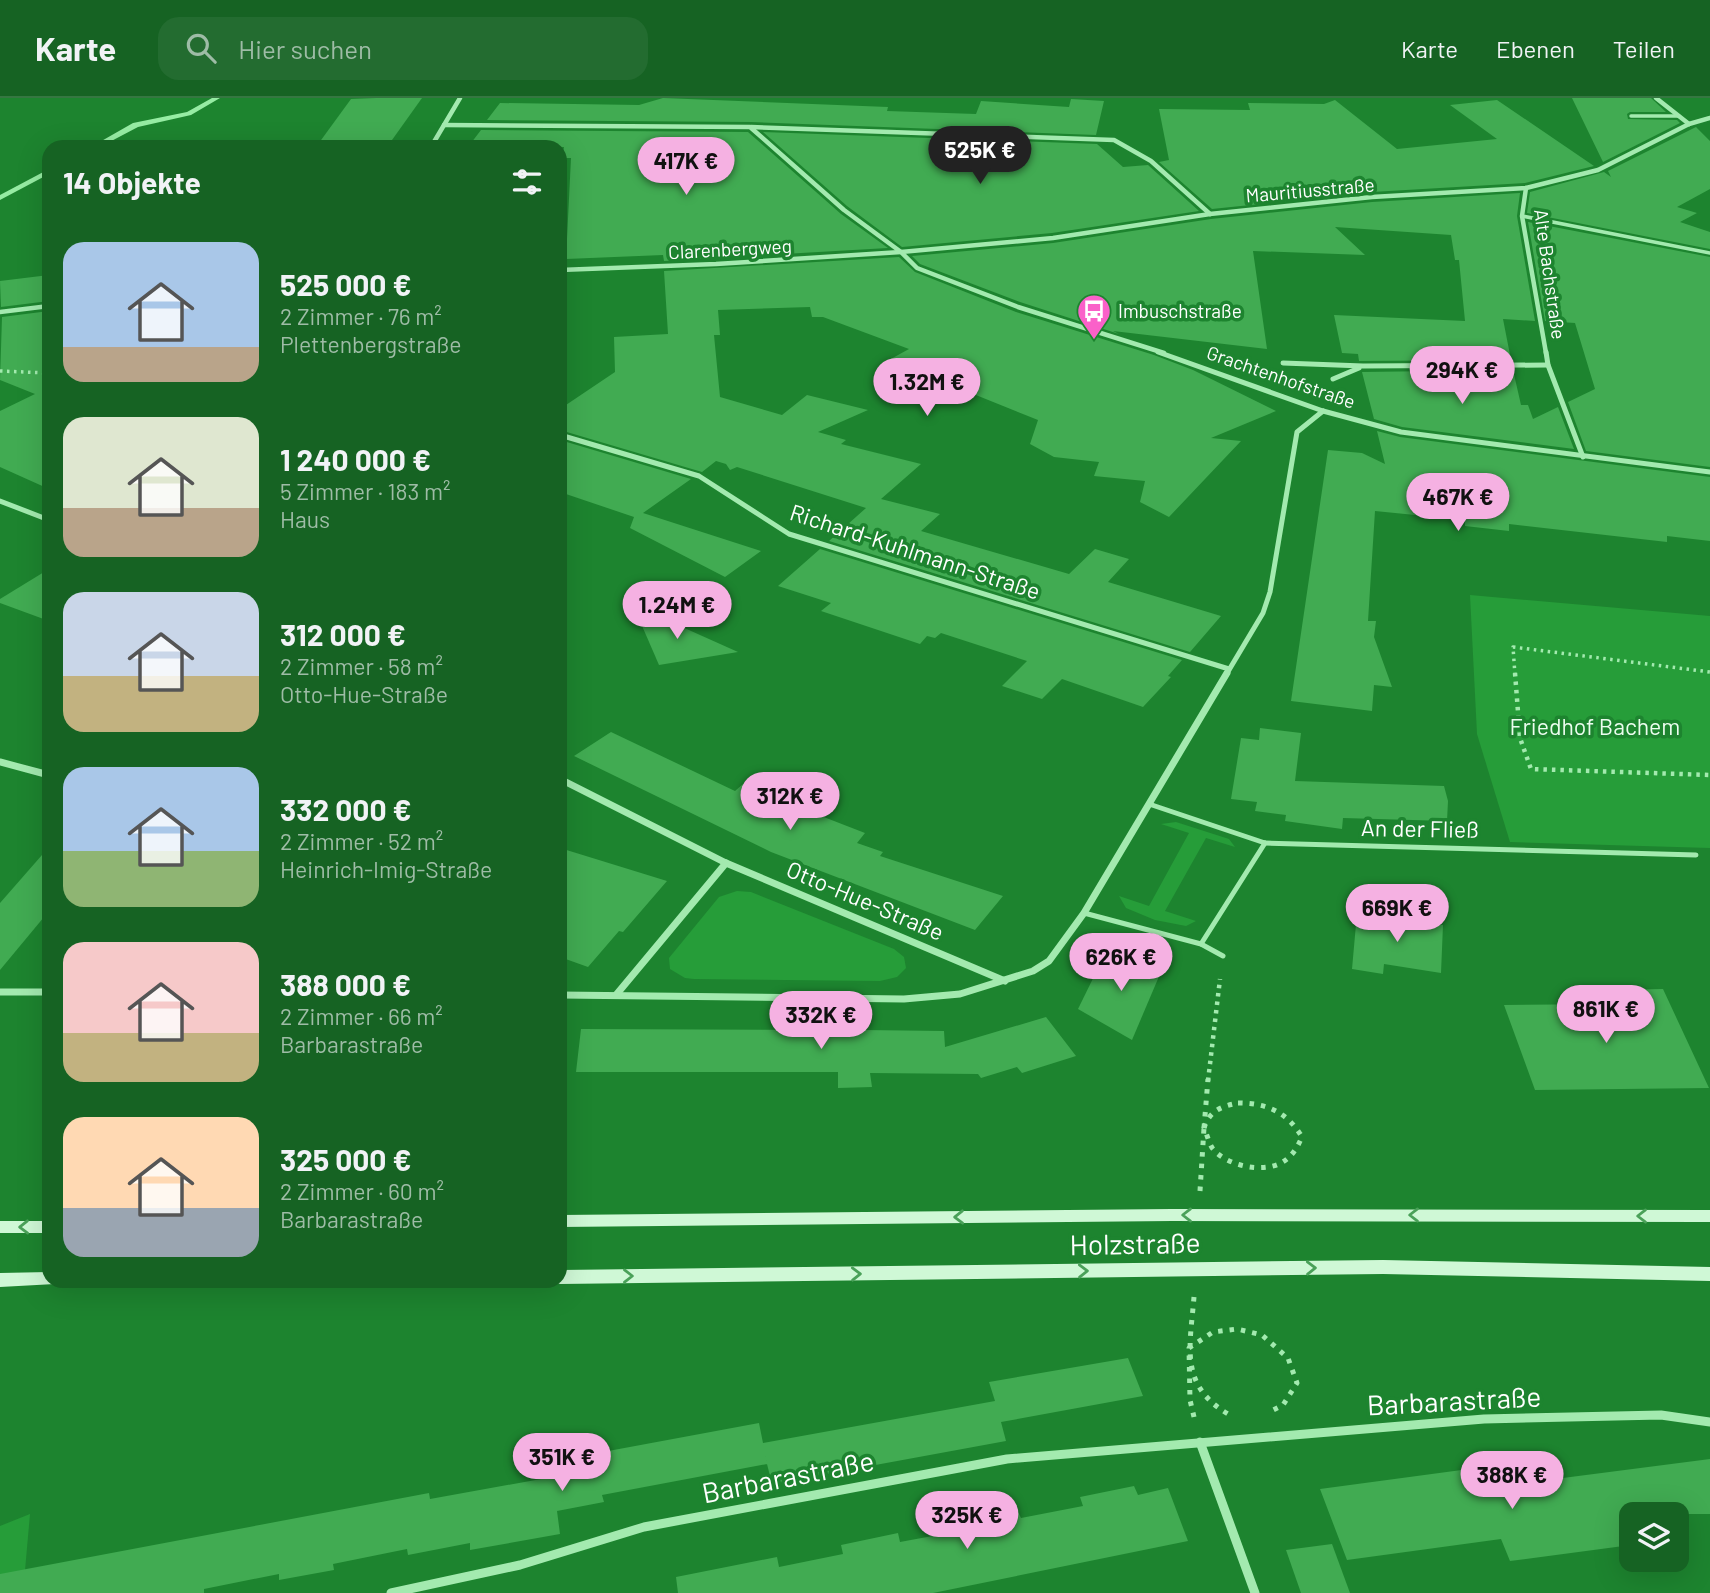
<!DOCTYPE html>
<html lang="de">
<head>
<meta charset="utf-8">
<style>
  :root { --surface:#166323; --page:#236c30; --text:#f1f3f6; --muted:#9ebca6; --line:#357741; --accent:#f5b1e2 }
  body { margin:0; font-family:Barlow,sans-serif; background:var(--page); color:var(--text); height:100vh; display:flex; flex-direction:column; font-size:26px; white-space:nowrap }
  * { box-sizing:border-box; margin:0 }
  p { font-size:23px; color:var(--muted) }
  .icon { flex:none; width:38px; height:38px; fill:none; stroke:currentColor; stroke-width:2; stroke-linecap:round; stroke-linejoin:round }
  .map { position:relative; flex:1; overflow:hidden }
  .details { position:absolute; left:42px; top:42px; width:525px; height:1148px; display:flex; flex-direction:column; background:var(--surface); border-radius:21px; box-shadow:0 7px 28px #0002 }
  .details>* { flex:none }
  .controls { position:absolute; left:1619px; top:1404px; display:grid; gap:14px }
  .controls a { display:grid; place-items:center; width:70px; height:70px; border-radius:14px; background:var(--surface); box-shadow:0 7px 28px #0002; font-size:35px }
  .price { position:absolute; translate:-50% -60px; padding:0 16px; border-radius:24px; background:var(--accent); color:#111; font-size:23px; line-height:46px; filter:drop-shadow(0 2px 4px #0008) }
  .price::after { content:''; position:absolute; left:50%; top:42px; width:21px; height:16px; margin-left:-10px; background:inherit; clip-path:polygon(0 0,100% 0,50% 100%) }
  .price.active { background:#222; color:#fff }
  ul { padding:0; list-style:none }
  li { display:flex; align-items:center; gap:21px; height:175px; padding:0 21px }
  li span { display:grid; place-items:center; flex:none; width:196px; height:140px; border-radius:21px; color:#555 }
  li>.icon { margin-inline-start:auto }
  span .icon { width:84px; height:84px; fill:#fffc; stroke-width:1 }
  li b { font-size:30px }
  h2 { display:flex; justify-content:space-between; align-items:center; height:84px; padding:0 21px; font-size:30px }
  header { display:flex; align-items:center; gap:42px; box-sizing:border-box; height:98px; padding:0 35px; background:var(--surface); border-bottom:2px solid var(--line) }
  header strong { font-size:33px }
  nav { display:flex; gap:38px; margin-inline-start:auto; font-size:24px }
  .search { width:490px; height:63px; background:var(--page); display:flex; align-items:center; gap:18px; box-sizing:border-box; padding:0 24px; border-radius:21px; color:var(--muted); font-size:26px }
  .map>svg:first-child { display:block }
</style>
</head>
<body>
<header>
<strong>Karte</strong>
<div class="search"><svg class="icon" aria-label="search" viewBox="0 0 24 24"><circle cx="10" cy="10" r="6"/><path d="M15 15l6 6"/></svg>Hier suchen</div>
<nav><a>Karte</a><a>Ebenen</a><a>Teilen</a></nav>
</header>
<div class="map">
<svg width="1710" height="1495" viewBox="0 0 1710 1495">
  <rect width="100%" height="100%" fill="#1d842f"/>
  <g fill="#269d39">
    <polygon points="1470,497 1710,518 1710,750 1510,744 1477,636"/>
    <polygon points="1176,724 1229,741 1235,749 1206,740 1165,813 1196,823 1186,828 1155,822 1126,810 1119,798 1149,808 1189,735 1161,726"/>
    <polygon points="737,793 751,794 894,851 904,859 906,870 897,879 880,883 694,881 685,880 670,871 669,860 719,799"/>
    <polygon points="30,1416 23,1495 0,1495 0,1428"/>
  </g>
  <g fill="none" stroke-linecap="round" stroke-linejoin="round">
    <g fill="#96eca3" fill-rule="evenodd">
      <polygon points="212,0 220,0 191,17 138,29 100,49 91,49 133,25 187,14"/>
      <polygon points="49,71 49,76 0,102 0,97"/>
    </g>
  </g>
  <g fill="#41ab52">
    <polygon points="376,0 422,0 387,49 316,49 351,1"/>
    <polygon points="663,0 888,9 887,13 976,16 981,3 1069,9 1071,1 1104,3 1096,37 751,24 487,22 500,5 639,7"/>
    <polygon points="1572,0 1651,0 1666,14 1630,14 1627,16 1628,21 1677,22 1680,25 1603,64"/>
    <polygon points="1335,2 1397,51 1497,41 1450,7 1497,2 1594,68 1525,85 1372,94 1212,111 1159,64 1169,62 1159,11 1250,12 1248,5 1324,6"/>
    <polygon points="1696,29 1710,43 1710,91 1677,109 1697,115 1680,124 1710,134 1710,151 1527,115 1530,94 1604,74 1611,79 1608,73"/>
    <polygon points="481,32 748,34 841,116 888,150 664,163 663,157 566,161 571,60 562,60 564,49 468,49"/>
    <polygon points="763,34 1097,46 1123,69 1148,67 1199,113 1052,135 902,149 847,108"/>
    <polygon points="1520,95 1517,118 1535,223 1503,221 1511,262 1359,263 1358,256 1342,255 1334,217 1465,223 1459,162 1455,162 1451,137 1335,129 1365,157 1253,153 1267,251 1113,233 1119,236 1020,204 920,166 912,158 1053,145 1211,121 1372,104"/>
    <polygon points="1528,124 1710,159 1710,369 1586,353 1568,304 1595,291 1575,225 1545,223"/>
    <polygon points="899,159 915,174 1016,214 1154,257 1193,272 1276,313 1211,340 1241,343 1169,419 1140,404 1145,383 1094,378 1099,364 1054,359 1030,346 1038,322 889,262 909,251 823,219 812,219 810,209 718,212 720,237 714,237 720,299 782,317 807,297 868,312 818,334 846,342 841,346 921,366 881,401 940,416 921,433 1069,476 1095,451 1129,461 1108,484 1221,518 1190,554 829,443 866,410 737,369 730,372 726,366 716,363 702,374 560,332 560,311 615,274 614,239 668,236 664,173"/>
    <polygon points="49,177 49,203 1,209 0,183"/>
    <polygon points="49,213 49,391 0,369 0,313 35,296 0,282 2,219"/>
    <polygon points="1513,272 1521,307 1528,307 1533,321 1558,309 1574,351 1402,329 1374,321 1362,274"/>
    <polygon points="1377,333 1400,339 1710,379 1710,443 1667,438 1667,444 1509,426 1509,433 1465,428 1465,422 1375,413 1368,523 1376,523 1374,539 1392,589 1374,587 1372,613 1291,603 1328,352 1362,355 1385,366"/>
    <polygon points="560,342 691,381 643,415 761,453 725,479 630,430 634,419 560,394"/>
    <polygon points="820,451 1182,562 1168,578 1171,579 1143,609 1062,581 1042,601 1002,588 1027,563 941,535 935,540 927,538 920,546 821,513 831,505 778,488"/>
    <polygon points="49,471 49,523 0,505 0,501"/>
    <polygon points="633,507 738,554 659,567"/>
    <polygon points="1260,630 1301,635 1295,683 1444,688 1448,703 1447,723 1343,720 1342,731 1285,723 1286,717 1255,713 1257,704 1231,701 1241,640 1259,642"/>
    <polygon points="611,634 735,693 743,686 751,686 789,701 785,704 865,735 857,745 883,754 880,758 1003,798 975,832 771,754 574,658"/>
    <polygon points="49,749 49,813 0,872 0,805"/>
    <polygon points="560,750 667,783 623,834 619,833 588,869 560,859"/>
    <polygon points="1357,815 1443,827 1441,875 1384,866 1383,876 1352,871"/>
    <polygon points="1106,854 1163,869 1132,942 1078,911"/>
    <polygon points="1663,891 1709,990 1535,992 1504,907 1620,906 1613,892"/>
    <polygon points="842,906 860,907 863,932 944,933 945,949 1046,919 1076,958 1022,975 1017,969 981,980 978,976 870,975 872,989 838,990 838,974 576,974 581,931 840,932"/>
    <polygon points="1128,1260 1143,1298 1001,1324 1006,1343 772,1386 764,1354 767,1366 602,1397 604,1404 557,1413 560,1436 470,1452 470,1445 408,1457 407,1451 333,1466 334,1472 279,1482 279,1476 204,1491 204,1495 0,1495 0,1476 429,1395 430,1401 552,1379 549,1364 759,1325 763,1345 995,1303 989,1284"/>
    <polygon points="1710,1361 1710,1416 1631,1416 1631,1447 1510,1463 1501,1441 1347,1462 1320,1391 1469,1371 1478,1391"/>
    <polygon points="1134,1388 1138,1397 1168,1390 1188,1443 933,1495 678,1495 676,1479 777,1459 779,1469 843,1456 841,1447 898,1435 900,1444 965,1432 962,1423 1017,1412 1021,1420 1083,1408 1080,1399"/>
    <polygon points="1332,1446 1350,1495 1301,1495 1286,1452"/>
  </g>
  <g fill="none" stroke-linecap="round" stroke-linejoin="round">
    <g stroke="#a3eaaf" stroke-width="3.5" stroke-dasharray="2.5 4.5" stroke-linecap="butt">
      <polyline points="0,273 49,275"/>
      <polyline points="1515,577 1513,549 1710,574"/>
    </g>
    <g stroke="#a3eaaf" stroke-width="4.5" stroke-dasharray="3.5 5" stroke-linecap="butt">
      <polyline points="1515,575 1520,640 1531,671 1710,677"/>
      <polyline points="1208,983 1220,881"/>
    </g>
    <g stroke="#a3eaaf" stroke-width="5" stroke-dasharray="4.5 7" stroke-linecap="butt">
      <path d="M1238,1005C1267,1005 1287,1014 1302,1039C1297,1050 1292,1059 1281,1065C1262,1075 1227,1068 1213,1051C1209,1046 1207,1036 1204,1030C1209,1013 1222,1008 1238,1005Z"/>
      <polyline points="1204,1030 1208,981"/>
      <polyline points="1200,1093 1204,1030"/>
      <path d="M1194,1199C1190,1249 1179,1287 1228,1316"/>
      <polyline points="1194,1319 1190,1302 1189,1250 1213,1234 1237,1231 1262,1237 1288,1260 1297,1285 1283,1307 1273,1312"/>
    </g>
    <g stroke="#a3eaaf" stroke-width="3.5">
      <polyline points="1631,18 1679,18"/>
      <polyline points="1522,118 1710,155"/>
    </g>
    <g stroke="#a3eaaf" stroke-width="5">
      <polyline points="1149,706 1265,745 1696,757"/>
      <polyline points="1084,815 1201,846 1223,858"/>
      <polyline points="1201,846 1265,745"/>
    </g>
    <g stroke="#a3eaaf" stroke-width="4.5">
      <polyline points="1656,0 1689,26"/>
      <polyline points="444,27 750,29 844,112 901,154 917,170 1018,209 1164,255"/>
      <polyline points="751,29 1114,42 1151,63 1210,116"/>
      <polyline points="431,49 460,0"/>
      <polyline points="1526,90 1522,118 1546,255"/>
      <polyline points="560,172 716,166 901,154 1053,140 1210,116 1372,99 1526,90 1598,72 1689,26 1710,20"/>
      <polyline points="0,214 49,208"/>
    </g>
    <g stroke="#a3eaaf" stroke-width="5">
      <polyline points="1158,254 1323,313 1401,334 1710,374"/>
      <polyline points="1546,254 1548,267 1583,359"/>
      <polyline points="1283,265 1363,268 1548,267"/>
      <polyline points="1333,281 1359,270"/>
      <polyline points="560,337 699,378 789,436 1229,571"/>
      <polyline points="0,403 49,422"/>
      <polyline points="1226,577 1263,515 1270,494 1297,334 1323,313"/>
    </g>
    <g stroke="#a3eaaf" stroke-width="7">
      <polyline points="0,664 49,677"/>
      <polyline points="560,681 726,765 1005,883"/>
      <polyline points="0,894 49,894"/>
      <polyline points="560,897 904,901 960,896 1033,873 1049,863 1084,815 1227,575"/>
      <polyline points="616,897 726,765"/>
    </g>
    <g stroke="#a3eaaf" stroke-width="9">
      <polyline points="1200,1344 1255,1495"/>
      <polyline points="391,1495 520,1467 644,1429 1007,1361 1484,1321 1661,1317 1710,1324"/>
    </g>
    <g fill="#cff8d6" fill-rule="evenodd">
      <polygon points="1172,1111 1710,1112 1710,1124 1172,1123 560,1129 560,1117"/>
      <rect x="0" y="1123" width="49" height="12"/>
      <polygon points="1383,1162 1710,1169 1710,1183 1383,1176 560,1186 553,1183 560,1183 560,1172"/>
      <polygon points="49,1174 49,1183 57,1183 55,1186 0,1189 0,1175"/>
    </g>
  </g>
  <defs><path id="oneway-chevron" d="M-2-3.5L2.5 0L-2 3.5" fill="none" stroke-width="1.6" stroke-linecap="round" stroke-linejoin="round" transform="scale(1.75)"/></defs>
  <g stroke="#4aa159">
    <use href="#oneway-chevron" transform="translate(1187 1117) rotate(-180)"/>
    <use href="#oneway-chevron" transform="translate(1414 1117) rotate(-180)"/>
    <use href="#oneway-chevron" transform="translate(1642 1118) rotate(-180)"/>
    <use href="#oneway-chevron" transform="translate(959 1119) rotate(179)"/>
    <use href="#oneway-chevron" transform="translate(24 1129) rotate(179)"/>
    <use href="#oneway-chevron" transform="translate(1311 1170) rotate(-1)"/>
    <use href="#oneway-chevron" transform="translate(1083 1173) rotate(-1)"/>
    <use href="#oneway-chevron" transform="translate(856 1176) rotate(-1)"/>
    <use href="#oneway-chevron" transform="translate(628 1178)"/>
  </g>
  <defs>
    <g id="bus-pin" transform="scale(1.75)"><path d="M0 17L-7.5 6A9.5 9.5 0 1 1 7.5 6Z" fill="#fa61c9" stroke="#1d842f"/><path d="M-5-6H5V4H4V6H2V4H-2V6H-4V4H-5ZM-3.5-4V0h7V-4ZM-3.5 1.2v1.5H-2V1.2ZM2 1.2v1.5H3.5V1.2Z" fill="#fff"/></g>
  </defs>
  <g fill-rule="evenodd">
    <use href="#bus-pin" x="1094" y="213"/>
  </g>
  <g text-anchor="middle" stroke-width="7" stroke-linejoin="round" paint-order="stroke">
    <g font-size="19" fill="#fff" stroke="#1d842f">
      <text transform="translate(1310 92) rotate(-5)" y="7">Mauritiusstraße</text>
      <text transform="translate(730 151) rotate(-3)" y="7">Clarenbergweg</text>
      <text transform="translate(1550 176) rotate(82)" y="7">Alte Bachstraße</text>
      <text transform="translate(1281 279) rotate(19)" y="7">Grachtenhofstraße</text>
    </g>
    <g font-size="19" fill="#fff" stroke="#1d842f" text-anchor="start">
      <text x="1118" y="220">Imbuschstraße</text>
    </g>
    <g font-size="23" fill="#fff" stroke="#1d842f">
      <text transform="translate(915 454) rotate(18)" y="8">Richard-Kuhlmann-Straße</text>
      <text transform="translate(1420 731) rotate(1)" y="8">An der Fließ</text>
      <text transform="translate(865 803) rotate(23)" y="8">Otto-Hue-Straße</text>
    </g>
    <g font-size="23" fill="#ecfdef" stroke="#1d842f">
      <text x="1595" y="637">Friedhof Bachem</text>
    </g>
    <g font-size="28" fill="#fff" stroke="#1d842f">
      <text transform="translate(1135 1146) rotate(-1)" y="10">Holzstraße</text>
      <text transform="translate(1454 1303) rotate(-3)" y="10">Barbarastraße</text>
      <text transform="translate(788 1379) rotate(-11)" y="10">Barbarastraße</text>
    </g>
  </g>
</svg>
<div class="controls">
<a><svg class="icon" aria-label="layers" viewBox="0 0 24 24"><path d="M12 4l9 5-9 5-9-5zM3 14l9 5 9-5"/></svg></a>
</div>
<b class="price active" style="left:980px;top:88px">525K €</b>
<b class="price" style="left:686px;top:99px">417K €</b>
<b class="price" style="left:1462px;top:308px">294K €</b>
<b class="price" style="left:927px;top:320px">1.32M €</b>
<b class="price" style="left:1458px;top:435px">467K €</b>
<b class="price" style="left:677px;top:543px">1.24M €</b>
<b class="price" style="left:790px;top:734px">312K €</b>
<b class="price" style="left:1397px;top:846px">669K €</b>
<b class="price" style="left:1121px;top:895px">626K €</b>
<b class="price" style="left:1606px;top:947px">861K €</b>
<b class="price" style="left:821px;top:953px">332K €</b>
<b class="price" style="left:562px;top:1395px">351K €</b>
<b class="price" style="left:1512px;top:1413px">388K €</b>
<b class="price" style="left:967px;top:1453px">325K €</b>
<section class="details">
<h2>14 Objekte<svg class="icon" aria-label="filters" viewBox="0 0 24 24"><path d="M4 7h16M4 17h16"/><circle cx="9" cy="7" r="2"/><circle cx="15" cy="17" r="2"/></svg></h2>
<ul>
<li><span style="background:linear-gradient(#a9c7e8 75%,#b9a48a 0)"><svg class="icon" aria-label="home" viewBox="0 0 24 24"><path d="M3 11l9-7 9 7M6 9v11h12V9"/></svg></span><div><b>525 000 €</b><p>2 Zimmer · 76 m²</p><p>Plettenbergstraße</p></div></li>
<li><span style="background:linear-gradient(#dfe7d0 65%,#b9a48a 0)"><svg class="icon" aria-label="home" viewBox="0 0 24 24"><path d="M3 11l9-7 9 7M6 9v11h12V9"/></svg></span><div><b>1 240 000 €</b><p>5 Zimmer · 183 m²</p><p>Haus</p></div></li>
<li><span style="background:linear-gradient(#c9d6e8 60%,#c2b280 0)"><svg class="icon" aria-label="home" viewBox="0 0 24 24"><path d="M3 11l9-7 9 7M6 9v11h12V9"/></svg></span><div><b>312 000 €</b><p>2 Zimmer · 58 m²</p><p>Otto-Hue-Straße</p></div></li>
<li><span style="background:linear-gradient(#a9c7e8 60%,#8fb573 0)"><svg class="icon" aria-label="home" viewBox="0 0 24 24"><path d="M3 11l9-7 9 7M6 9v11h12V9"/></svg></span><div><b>332 000 €</b><p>2 Zimmer · 52 m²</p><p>Heinrich-Imig-Straße</p></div></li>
<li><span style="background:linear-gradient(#f6c9c9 65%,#c2b280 0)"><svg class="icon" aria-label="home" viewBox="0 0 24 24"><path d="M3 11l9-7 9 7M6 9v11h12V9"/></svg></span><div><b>388 000 €</b><p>2 Zimmer · 66 m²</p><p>Barbarastraße</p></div></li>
<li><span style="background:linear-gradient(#ffd9b3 65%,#9aa5b1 0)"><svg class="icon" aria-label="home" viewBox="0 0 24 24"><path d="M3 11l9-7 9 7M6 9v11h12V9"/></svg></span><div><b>325 000 €</b><p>2 Zimmer · 60 m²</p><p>Barbarastraße</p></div></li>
</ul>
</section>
</div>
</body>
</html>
